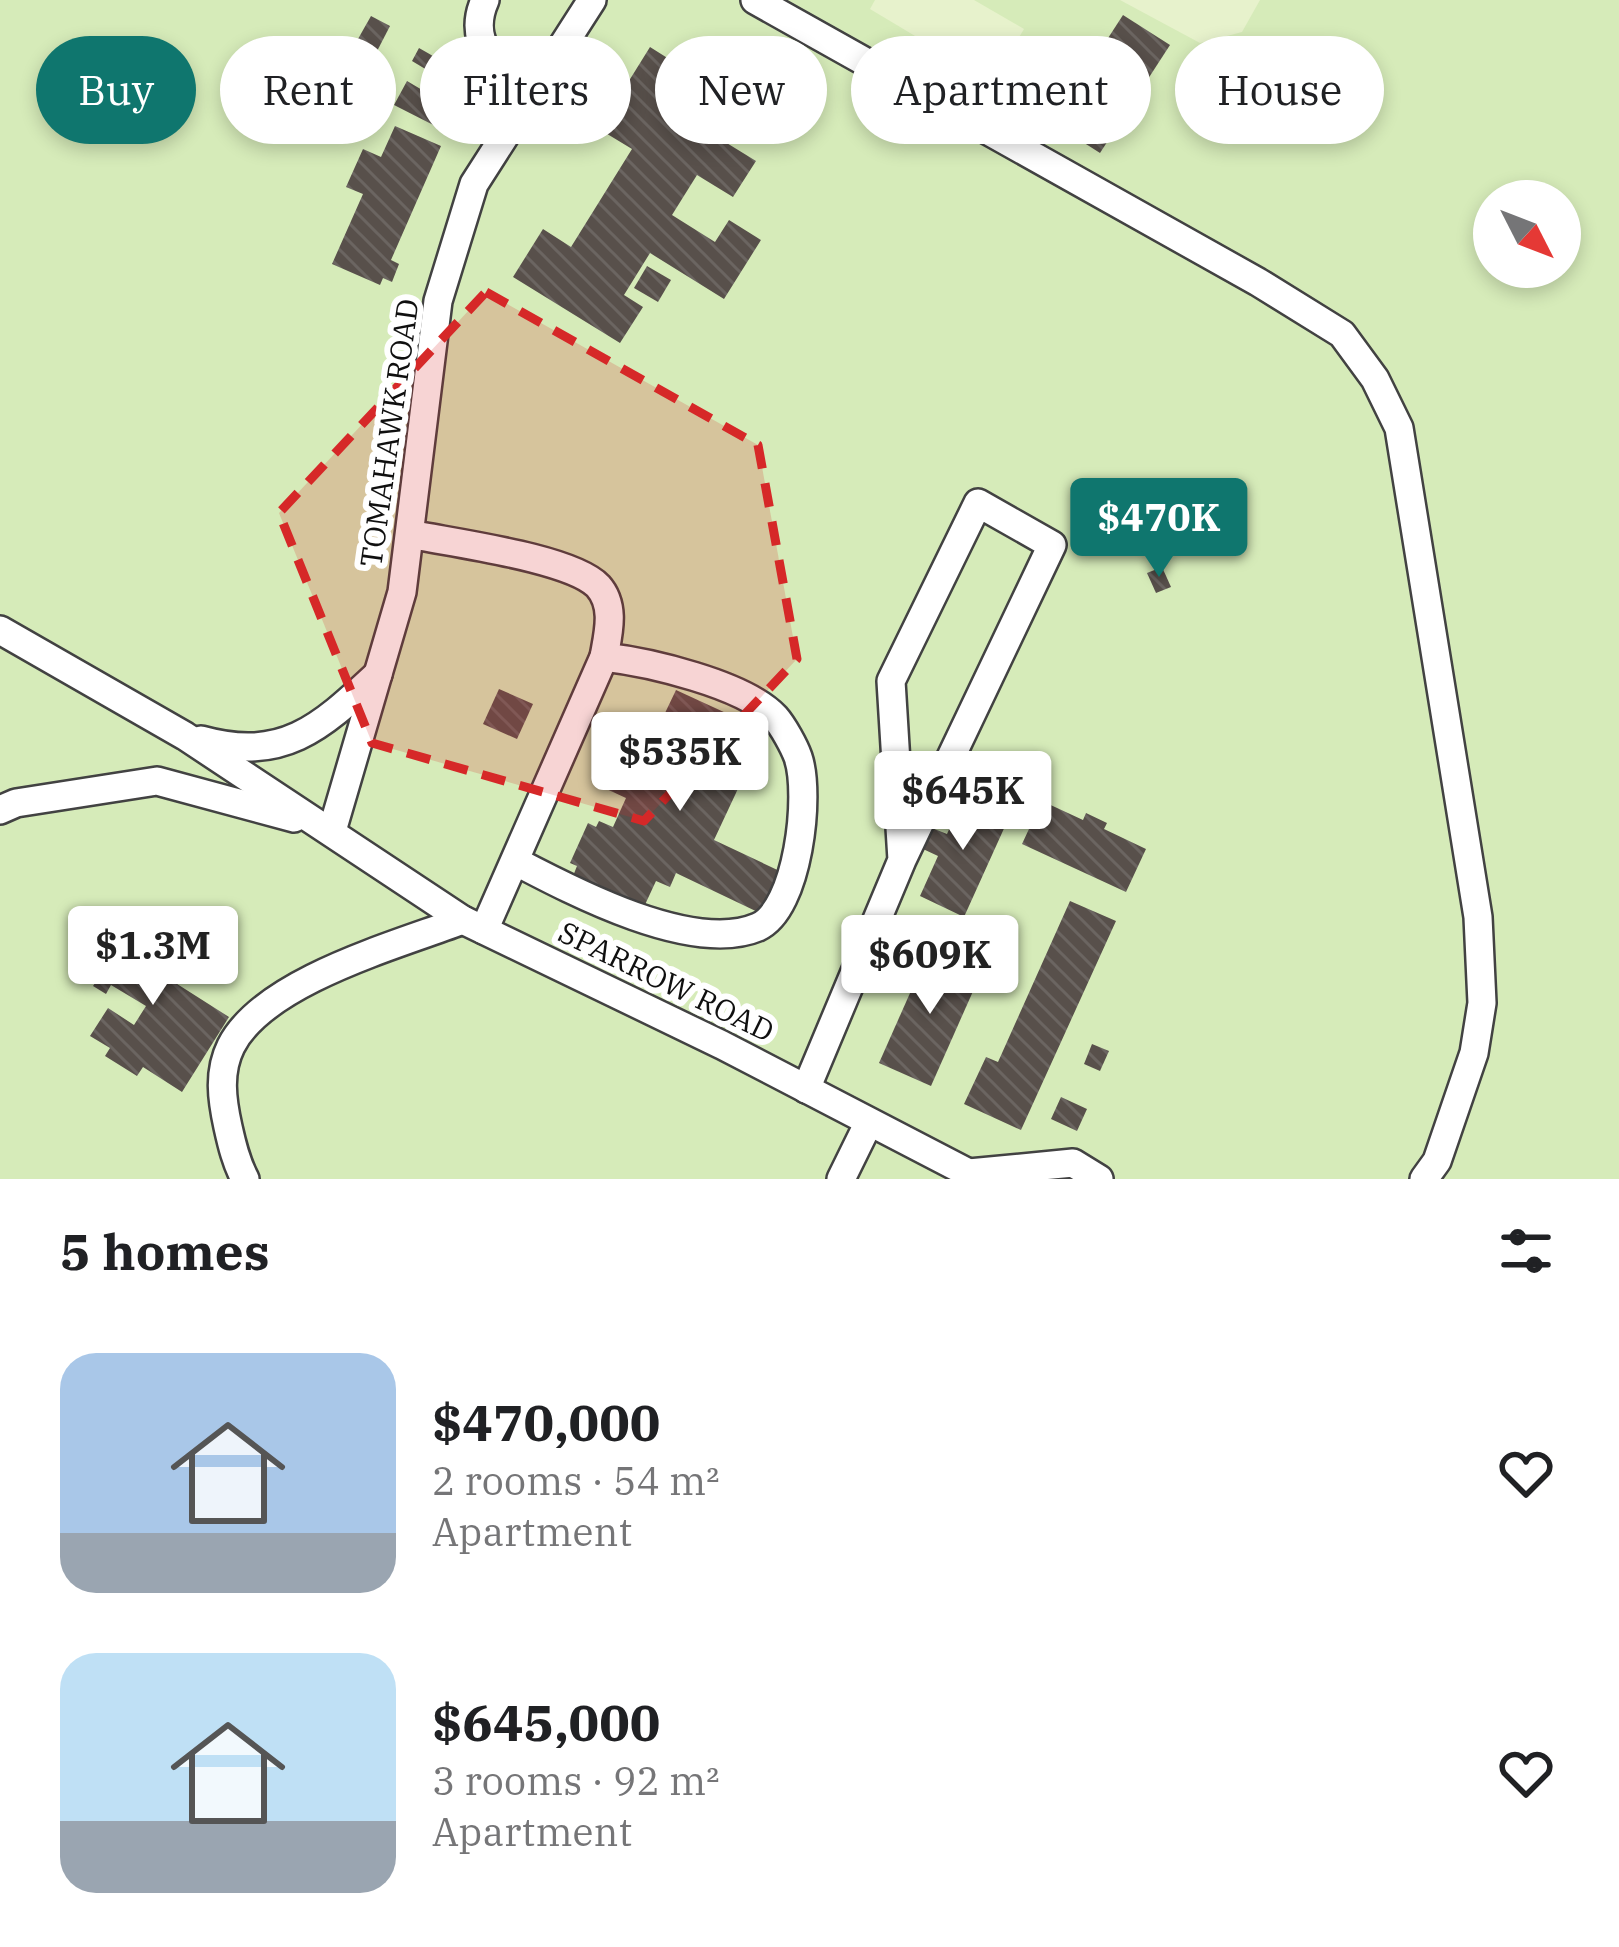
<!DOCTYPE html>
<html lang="en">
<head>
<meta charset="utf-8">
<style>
  :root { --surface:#fff; --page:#f6f6f6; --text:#202124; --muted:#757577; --accent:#0f766e }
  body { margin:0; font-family:"IBM Plex Serif",serif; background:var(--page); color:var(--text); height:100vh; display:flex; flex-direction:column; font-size:45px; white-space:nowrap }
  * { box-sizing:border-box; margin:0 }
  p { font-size:39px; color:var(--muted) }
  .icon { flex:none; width:66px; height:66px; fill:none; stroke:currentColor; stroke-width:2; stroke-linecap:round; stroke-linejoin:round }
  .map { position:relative; height:1179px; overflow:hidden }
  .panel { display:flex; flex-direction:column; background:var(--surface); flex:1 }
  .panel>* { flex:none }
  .hud { position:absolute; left:36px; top:36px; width:1548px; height:108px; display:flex; gap:24px }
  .needle { width:78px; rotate:132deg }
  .controls { position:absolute; left:1473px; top:180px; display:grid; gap:24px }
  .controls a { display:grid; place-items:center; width:108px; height:108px; border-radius:50%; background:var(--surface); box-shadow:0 6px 18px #0003; font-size:60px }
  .price { position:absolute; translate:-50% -102px; padding:0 27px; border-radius:12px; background:#fff; color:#222; font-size:39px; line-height:78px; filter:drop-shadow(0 3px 6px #0008) }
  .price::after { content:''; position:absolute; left:50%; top:72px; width:36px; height:27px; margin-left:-18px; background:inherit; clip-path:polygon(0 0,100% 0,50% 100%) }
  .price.active { background:var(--accent); color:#fff }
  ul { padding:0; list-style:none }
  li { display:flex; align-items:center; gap:36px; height:300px; padding:0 60px }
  li span { display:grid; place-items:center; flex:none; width:336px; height:240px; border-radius:36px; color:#555 }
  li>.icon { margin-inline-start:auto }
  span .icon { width:144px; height:144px; fill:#fffc; stroke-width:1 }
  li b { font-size:51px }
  h2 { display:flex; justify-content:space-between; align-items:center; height:144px; padding:0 60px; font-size:51px }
  .chip { padding:0 42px; border-radius:54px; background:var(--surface); box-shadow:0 6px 18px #0003; font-size:42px; line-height:108px }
  .chip.active { background:var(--accent); color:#fff }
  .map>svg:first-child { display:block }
</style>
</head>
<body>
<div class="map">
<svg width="1619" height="1179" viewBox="0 0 1619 1179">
  <defs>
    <pattern id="building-back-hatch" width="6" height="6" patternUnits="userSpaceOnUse" patternTransform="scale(3)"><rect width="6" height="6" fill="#58504b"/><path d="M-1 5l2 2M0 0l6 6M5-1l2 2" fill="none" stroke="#6b6561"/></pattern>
  </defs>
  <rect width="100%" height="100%" fill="#fffcf1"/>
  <path fill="#d6ebb9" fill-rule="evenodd" d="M0,0H1619V1179H0ZM1494,201H1560V267H1494Z"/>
  <g fill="#e7f2cc">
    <polygon points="875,0 974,0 1024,29 992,82 870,9"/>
    <polygon points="1120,0 1260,0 1242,32 1200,43"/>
  </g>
  <g fill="url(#building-back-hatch)">
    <polygon points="1123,15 1170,45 1100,153 1053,123"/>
    <polygon points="371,16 390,26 374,57 354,46"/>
    <polygon points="650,47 726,95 704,129 756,161 733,197 697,175 672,215 715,242 729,220 761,240 724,299 650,253 624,295 643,307 620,343 513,277 543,229 571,247 632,149 599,129"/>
    <polygon points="419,48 489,88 477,108 473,105 455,136 394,105 407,81 429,94 443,70 431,63 427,70 412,61"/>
    <polygon points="395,126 441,146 391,260 399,264 392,282 383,278 380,285 332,264 363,194 346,187 363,149 381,157"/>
    <polygon points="647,266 671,280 658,302 634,288"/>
    <polygon points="1162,567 1171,587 1156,593 1147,573"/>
    <polygon points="499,689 533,704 517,739 483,724"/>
    <polygon points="676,690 765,731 714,840 786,874 766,916 676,873 670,887 656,881 643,909 573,876 577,866 570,863 588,823 596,827 599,821 613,827 626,798 602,787 611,768 634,778"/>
    <polygon points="966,792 1011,813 964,917 920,896 938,856 923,849 932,828 947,834"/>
    <polygon points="1042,801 1083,820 1086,813 1107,823 1104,829 1146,849 1126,892 1022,844"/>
    <polygon points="1070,901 1116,921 1021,1130 964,1104 986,1057 998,1062"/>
    <polygon points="156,926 194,950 174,982 229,1017 182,1092 143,1067 137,1076 105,1056 110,1048 90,1036 108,1008 134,1025 146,1006 111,985 106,994 93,986 99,977 79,965 103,928 140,951"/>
    <polygon points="930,948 982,971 931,1086 879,1063"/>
    <polygon points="1092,1044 1109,1051 1100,1071 1084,1064"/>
    <polygon points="1061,1097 1087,1109 1077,1131 1051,1119"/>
  </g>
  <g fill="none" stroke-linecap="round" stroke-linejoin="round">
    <g stroke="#424242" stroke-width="32">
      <g id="minor">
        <path d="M485,0C465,45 499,69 532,93"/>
        <polyline points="755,0 1258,282 1342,334 1375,379 1399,428 1478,917 1482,1003 1474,1053 1437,1161 1424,1179"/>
        <path d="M410,534C453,543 571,558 598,586C616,606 608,634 604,657L484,930"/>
        <polyline points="0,630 185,736 463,920 722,1045 980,1179"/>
        <path d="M201,740C284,763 321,727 378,674"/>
        <polyline points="0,810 16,803 157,781 294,818"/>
        <polyline points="332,831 402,592 438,301 474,184 592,0"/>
        <path d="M515,861C572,891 693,955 758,927C798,909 811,795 798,757C794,746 783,726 775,717C744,684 648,662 604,657"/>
        <polyline points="806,1089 902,860 1052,545 978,503 891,681 902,860"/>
        <polyline points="969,1173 1073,1163 1099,1179"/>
        <path d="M245,1179C236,1162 232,1145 228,1127C222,1100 218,1072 231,1046C264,981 397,945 463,920"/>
        <polyline points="841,1179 869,1122"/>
      </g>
    </g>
    <use href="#minor" stroke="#fff" stroke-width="27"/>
  </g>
  <path fill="#d62828" fill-opacity="0.2" stroke="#d62828" stroke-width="9" stroke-dasharray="24 15" stroke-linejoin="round" d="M486,292L758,445L797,659L644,821L372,743L279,513Z"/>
  <g text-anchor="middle" stroke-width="12" stroke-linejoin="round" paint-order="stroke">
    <g font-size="30" fill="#0f0f0f" stroke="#fff">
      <text transform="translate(390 433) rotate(-82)" y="10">TOMAHAWK ROAD</text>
      <text transform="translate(666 982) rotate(26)" y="10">SPARROW ROAD</text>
    </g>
  </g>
</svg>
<div class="controls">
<a><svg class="needle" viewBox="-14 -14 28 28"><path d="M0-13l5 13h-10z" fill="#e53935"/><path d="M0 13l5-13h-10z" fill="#757577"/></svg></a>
</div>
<b class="price active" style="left:1159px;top:580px">$470K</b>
<b class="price" style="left:680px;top:814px">$535K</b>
<b class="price" style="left:963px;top:853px">$645K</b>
<b class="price" style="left:153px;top:1008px">$1.3M</b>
<b class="price" style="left:930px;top:1017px">$609K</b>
<div class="hud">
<a class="chip active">Buy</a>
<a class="chip">Rent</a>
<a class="chip">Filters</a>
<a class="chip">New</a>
<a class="chip">Apartment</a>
<a class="chip">House</a>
</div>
</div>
<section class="panel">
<h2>5 homes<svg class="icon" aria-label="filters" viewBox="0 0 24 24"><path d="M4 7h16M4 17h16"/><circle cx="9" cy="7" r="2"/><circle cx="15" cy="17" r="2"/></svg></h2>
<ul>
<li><span style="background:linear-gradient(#a9c7e8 75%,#9aa5b1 0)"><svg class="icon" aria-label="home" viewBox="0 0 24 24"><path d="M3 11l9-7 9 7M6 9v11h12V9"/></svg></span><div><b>$470,000</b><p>2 rooms · 54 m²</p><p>Apartment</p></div><svg class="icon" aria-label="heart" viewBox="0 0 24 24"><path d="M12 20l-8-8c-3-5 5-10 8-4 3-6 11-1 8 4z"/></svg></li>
<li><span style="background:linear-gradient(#bfe0f5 70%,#9aa5b1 0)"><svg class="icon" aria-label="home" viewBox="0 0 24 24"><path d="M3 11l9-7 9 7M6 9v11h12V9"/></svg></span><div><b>$645,000</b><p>3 rooms · 92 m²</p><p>Apartment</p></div><svg class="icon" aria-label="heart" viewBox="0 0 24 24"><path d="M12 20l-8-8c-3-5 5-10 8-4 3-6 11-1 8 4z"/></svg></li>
</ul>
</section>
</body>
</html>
